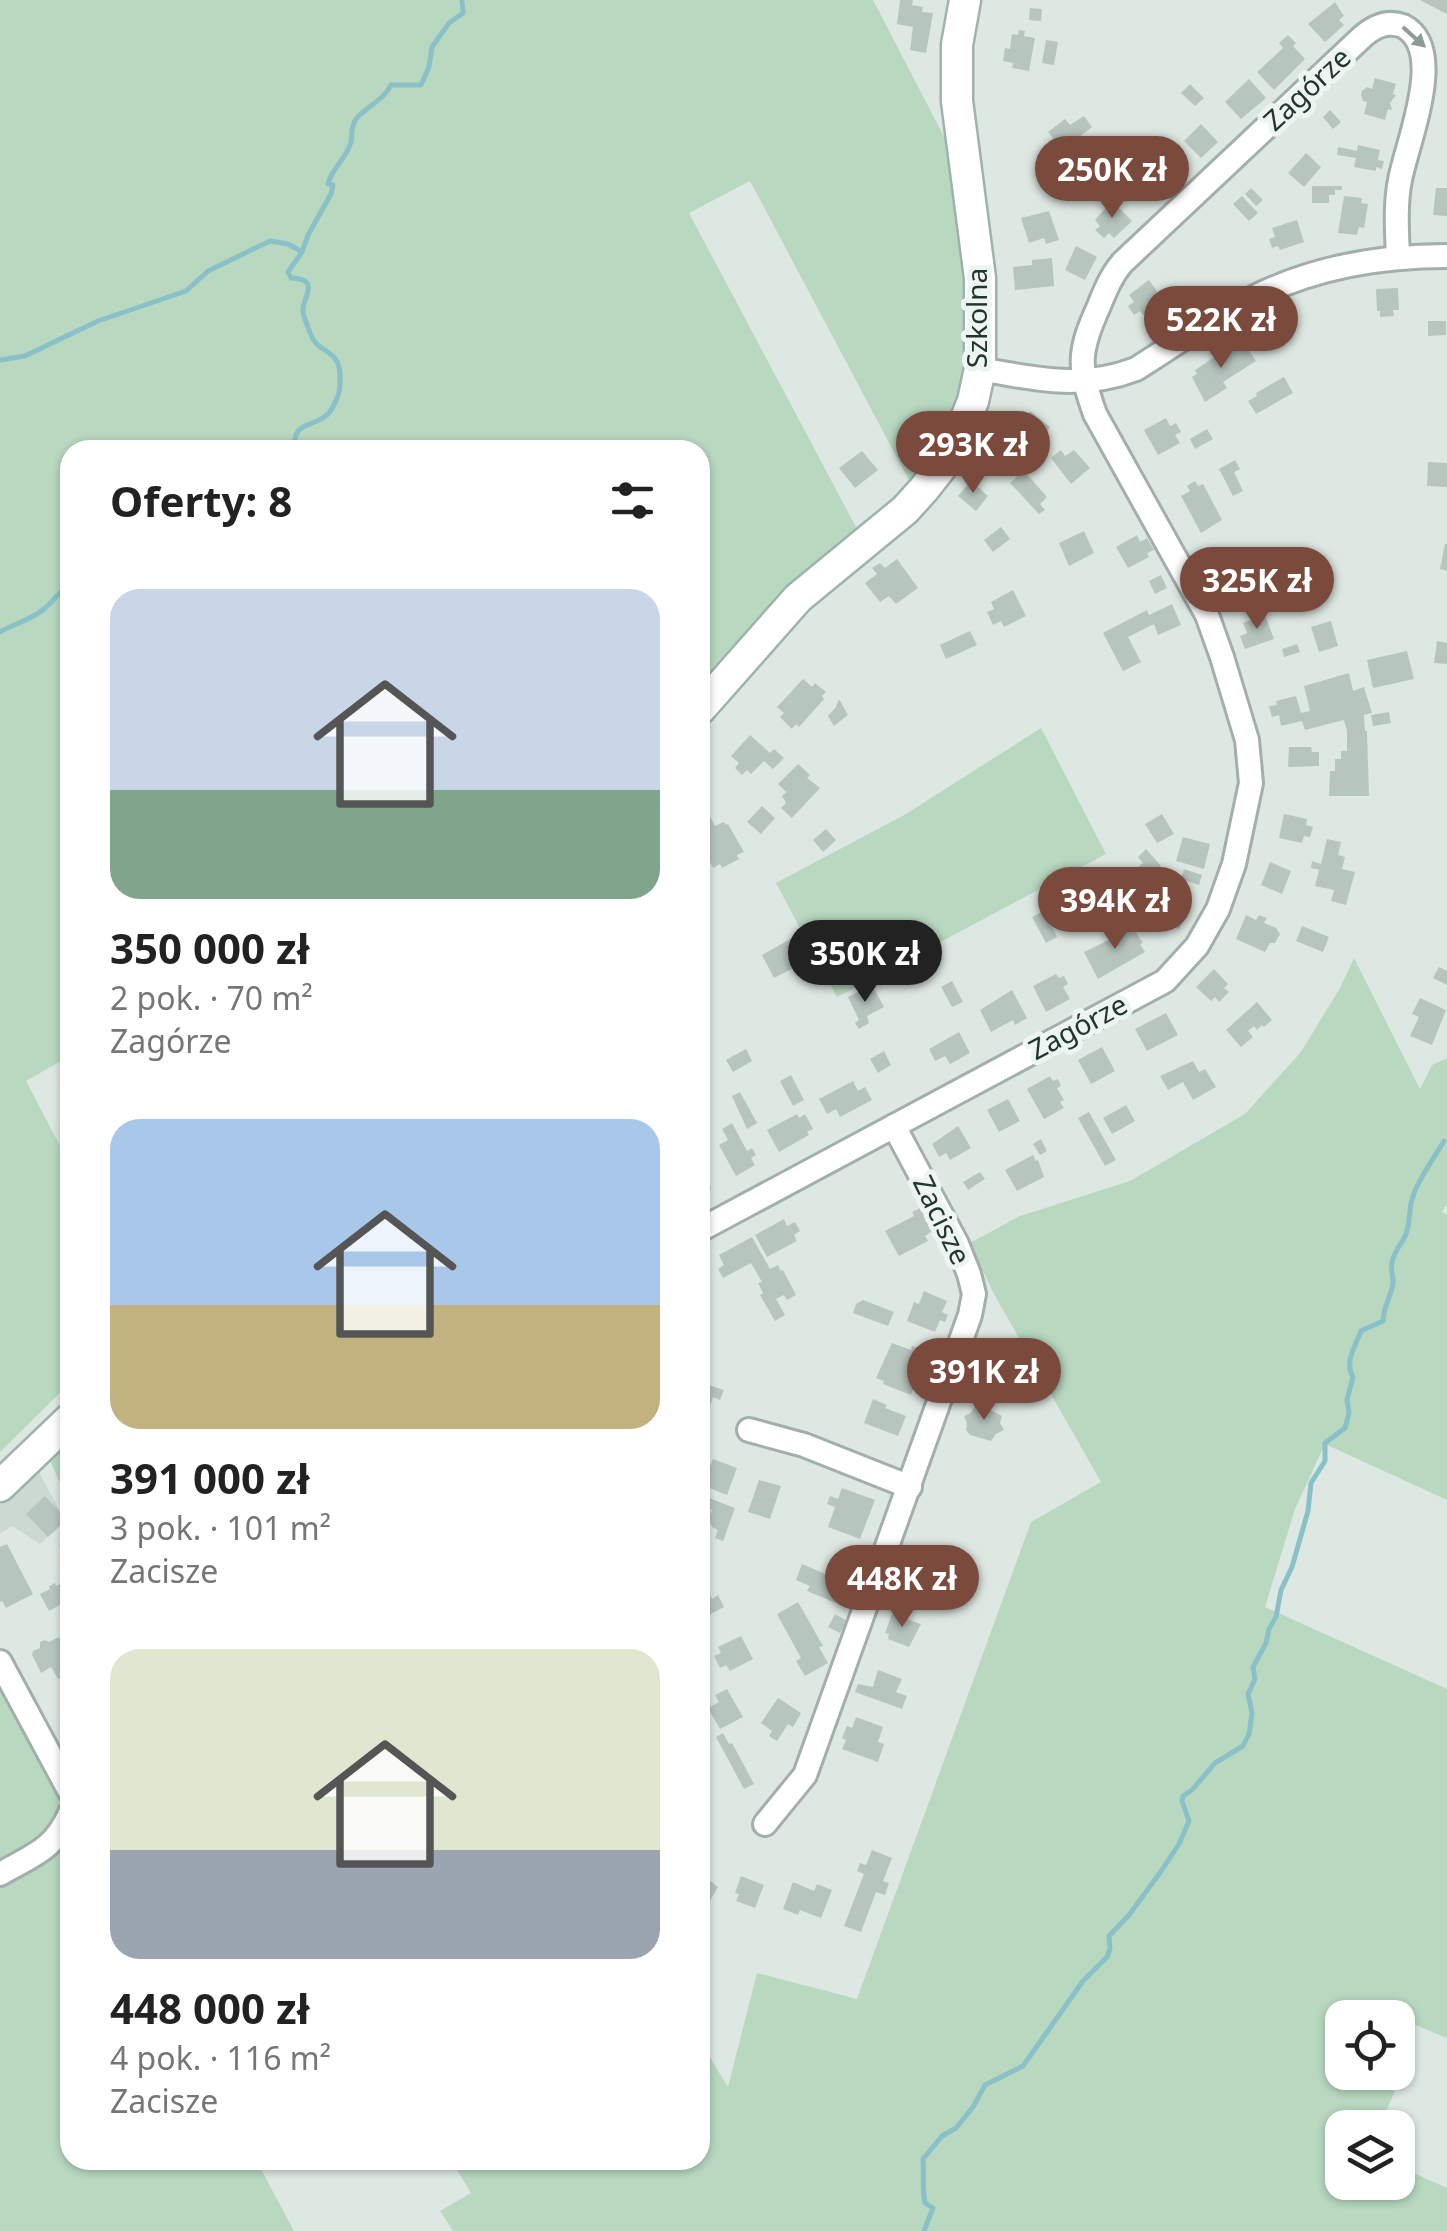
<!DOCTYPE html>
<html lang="pl">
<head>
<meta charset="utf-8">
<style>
  :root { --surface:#fff; --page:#f2f2f2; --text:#222; --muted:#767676; --accent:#7a4a3d }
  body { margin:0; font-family:"Noto Sans",sans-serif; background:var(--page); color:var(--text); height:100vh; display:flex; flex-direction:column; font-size:38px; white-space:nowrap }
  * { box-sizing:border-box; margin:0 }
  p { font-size:32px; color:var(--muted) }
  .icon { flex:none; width:55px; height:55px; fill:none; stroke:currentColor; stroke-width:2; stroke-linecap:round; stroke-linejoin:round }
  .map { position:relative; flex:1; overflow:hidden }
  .panel { position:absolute; left:60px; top:440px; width:650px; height:1730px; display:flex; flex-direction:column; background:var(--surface); border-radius:30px; box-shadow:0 2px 8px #0004 }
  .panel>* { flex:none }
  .fabs { position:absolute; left:1325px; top:2000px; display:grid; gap:20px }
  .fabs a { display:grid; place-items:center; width:90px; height:90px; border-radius:20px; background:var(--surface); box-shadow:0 2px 8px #0004; font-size:50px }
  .price { position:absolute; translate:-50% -85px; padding:0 22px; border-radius:35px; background:var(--accent); color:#fff; font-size:32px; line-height:65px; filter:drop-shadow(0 2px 5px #0008) }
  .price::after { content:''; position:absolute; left:50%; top:60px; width:30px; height:22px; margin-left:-15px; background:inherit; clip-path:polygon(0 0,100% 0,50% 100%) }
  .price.current { background:#222; color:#fff }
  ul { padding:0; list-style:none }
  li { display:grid; align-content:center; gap:20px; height:530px; padding:0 50px }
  li span { display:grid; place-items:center; height:310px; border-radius:30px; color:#555 }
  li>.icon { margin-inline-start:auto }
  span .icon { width:180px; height:180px; fill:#fffc; stroke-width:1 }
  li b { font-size:42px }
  h2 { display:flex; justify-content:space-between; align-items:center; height:120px; padding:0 50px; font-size:42px }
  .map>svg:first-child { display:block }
</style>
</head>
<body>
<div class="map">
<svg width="1447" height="2231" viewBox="0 0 1447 2231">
  <rect width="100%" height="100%" fill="#dee8e3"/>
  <polygon fill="#ccd8d2" points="38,1470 65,1521 40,1544 12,1526 0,1534 0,1505"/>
  <g fill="#b8d8c0">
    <polygon points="0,0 873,0 951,150 969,301 972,352 969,381 959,414 944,447 920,482 893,510 886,504 911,484 750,181 689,213 856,527 875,513 880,519 828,558 795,588 700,695 700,450 70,450 70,1056 26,1081 70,1165 70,1383 0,1452"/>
    <polygon points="1041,728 1106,854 837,997 776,883 906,814"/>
    <polygon points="1354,958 1420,1089 1432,1065 1447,1058 1447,1207 1445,1206 1442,1212 1447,1215 1447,1500 1325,1444 1295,1509 1265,1607 1447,1689 1447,2038 1413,2024 1398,2061 1398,2018 1342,2018 1342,2072 1393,2073 1387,2087 1395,2091 1379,2127 1342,2128 1342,2182 1398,2182 1398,2166 1447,2188 1447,2231 453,2231 440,2211 471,2193 451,2160 700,2160 700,2041 728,2087 757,1973 857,1999 1031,1522 1101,1482 994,1294 970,1243 1020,1216 1130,1181 1245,1114 1301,1052 1340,988"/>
    <polygon points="70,1432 70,1505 47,1454"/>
    <polygon points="0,1687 50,1768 70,1758 70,2160 256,2160 294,2231 0,2231"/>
  </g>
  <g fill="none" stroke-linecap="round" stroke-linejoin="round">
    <g stroke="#8ac1c9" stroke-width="5">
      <polyline points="0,360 25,356 98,321 186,291 208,271 270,241 288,244 302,252"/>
      <path d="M295,450C291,420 314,428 328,414C332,410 338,397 339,392C340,390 340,379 340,376C340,348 318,355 310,333C309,328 303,317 303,311C302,298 322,279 291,278L288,272L302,252L308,235L331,194L333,185L328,184C331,169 347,158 351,142C353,132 350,128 356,119C367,106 383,101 391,85H421L429,67L432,47L449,23L463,13L462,0"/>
      <path d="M0,632C15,623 31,620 44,609C54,601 57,592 70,588"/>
      <path d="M924,2231L933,2208L925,2203C922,2189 924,2174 923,2159L942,2136L956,2128L973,2107L985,2085L1023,2066L1083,1981L1107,1957L1110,1949L1109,1936L1129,1915L1162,1870L1179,1844L1189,1821L1182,1801L1183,1796L1192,1790L1215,1763L1243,1746L1249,1734L1252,1713L1248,1694L1255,1679L1253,1667L1266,1643L1269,1629L1276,1617L1281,1590L1292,1567L1308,1511L1311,1483L1325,1461V1443L1345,1428L1349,1413L1347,1400L1353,1377C1344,1362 1355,1347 1361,1331L1383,1321C1384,1305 1390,1299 1393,1284C1394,1276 1390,1270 1392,1262C1394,1251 1402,1244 1406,1234C1410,1223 1409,1214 1411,1203C1416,1182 1433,1160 1444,1141"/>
    </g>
  </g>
  <g fill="#b7c5bf">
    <polygon points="900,0 913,0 912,5 923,7 922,12 933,13 926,53 910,50 913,27 897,24"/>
    <polygon points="1420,0 1447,0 1447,14 1439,10"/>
    <polygon points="1335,2 1344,16 1339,20 1344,25 1325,42 1308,24"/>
    <polygon points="1030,8 1042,9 1041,21 1029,20"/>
    <polygon points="1019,30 1025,31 1024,36 1035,38 1029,71 1012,68 1013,63 1003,61 1005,48 1010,49 1012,34 1018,35"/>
    <polygon points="1288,35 1296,43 1293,46 1305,59 1274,90 1257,72 1283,48 1279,43"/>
    <polygon points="1046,40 1058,42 1054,65 1042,63"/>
    <polygon points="1375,78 1396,84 1393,94 1396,95 1390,103 1392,110 1388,109 1385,120 1364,114 1367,102 1363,101 1361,95 1362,91 1367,87 1372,89"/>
    <polygon points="1249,79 1266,98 1241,119 1225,102"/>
    <polygon points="1190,84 1204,98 1195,106 1181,93"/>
    <polygon points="1330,110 1341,122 1333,129 1323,117"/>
    <polygon points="1084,116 1092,127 1062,150 1058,145 1053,149 1048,142 1053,138 1048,132 1065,119 1070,125"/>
    <polygon points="1201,124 1218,142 1201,158 1184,141"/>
    <polygon points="1358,145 1380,150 1378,160 1384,161 1382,169 1376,167 1376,171 1354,167 1356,158 1337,155 1338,147 1357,151"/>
    <polygon points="1306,153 1321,167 1304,187 1288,173"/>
    <polygon points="1086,172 1097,183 1078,200 1068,188"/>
    <polygon points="1312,186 1342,186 1342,190 1335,190 1335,195 1329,195 1329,203 1312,203"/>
    <polygon points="1251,188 1263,200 1256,206 1245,194"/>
    <polygon points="1436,188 1447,188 1447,216 1433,215"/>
    <polygon points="1242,196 1258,213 1249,221 1233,204"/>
    <polygon points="1344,196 1362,198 1361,203 1368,204 1364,228 1359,227 1357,235 1338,233"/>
    <polygon points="1112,201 1132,221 1114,238 1109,233 1104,238 1095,230 1100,226 1095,220"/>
    <polygon points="1049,211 1059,240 1046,244 1044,238 1029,243 1021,218"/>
    <polygon points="1297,220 1304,242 1280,250 1278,246 1272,248 1269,239 1275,237 1272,228"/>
    <polygon points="1076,246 1097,257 1085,280 1065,270"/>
    <polygon points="1052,258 1054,286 1015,290 1013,267 1032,265 1032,260"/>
    <polygon points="1149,280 1163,300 1143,315 1140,311 1134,315 1128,306 1134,302 1129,295"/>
    <polygon points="1398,288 1399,310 1393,310 1394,316 1380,317 1380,311 1377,311 1376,289"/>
    <polygon points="1428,321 1446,321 1446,335 1428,336"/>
    <polygon points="1236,343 1241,350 1246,346 1256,361 1223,382 1227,388 1205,402 1192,377 1197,374 1195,370"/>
    <polygon points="1284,377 1293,393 1256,414 1248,401 1257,396 1256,393"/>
    <polygon points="1022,411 1027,416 1030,411 1050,427 1034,446 1012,427"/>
    <polygon points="1166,418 1170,426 1176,423 1181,432 1175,435 1180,443 1158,455 1144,430"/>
    <polygon points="1207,429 1213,439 1195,449 1190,439"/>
    <polygon points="1061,450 1065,456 1074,450 1090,468 1071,484 1051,458"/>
    <polygon points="862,451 878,470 855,488 839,468"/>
    <polygon points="1235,460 1240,469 1234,472 1243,491 1233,496 1219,469"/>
    <polygon points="1428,462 1447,463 1447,487 1427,486"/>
    <polygon points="1024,471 1047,497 1040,504 1045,510 1039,514 1010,483"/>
    <polygon points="971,481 988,496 976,511 958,496"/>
    <polygon points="1195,481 1198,486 1203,484 1222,520 1201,533 1181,496 1190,491 1187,486"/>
    <polygon points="1001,527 1010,539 993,552 984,540"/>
    <polygon points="1084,531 1094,553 1069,566 1059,543"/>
    <polygon points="1137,535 1140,542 1147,538 1154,550 1147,553 1149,557 1128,568 1116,547"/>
    <polygon points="1445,544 1447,544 1447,571 1440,569"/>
    <polygon points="897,559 918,588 896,604 889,596 880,602 865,583 877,574 872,568 880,563 885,568"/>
    <polygon points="1161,575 1167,588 1155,594 1149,581"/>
    <polygon points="1013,590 1026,616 1004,627 1001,621 993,625 987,612 994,609 991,602"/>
    <polygon points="1172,604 1181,625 1158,635 1154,624 1128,637 1141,662 1123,671 1103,633 1147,610 1149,615"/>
    <polygon points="1265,615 1274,639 1245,649 1240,636 1247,633 1243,623"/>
    <polygon points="1331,621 1338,646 1319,652 1311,627"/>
    <polygon points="970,631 977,645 946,659 940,645"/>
    <polygon points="1437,641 1447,643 1447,664 1434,663"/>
    <polygon points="1297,644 1300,652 1284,657 1282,649"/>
    <polygon points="1407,651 1414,679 1373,688 1367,660"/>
    <polygon points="1349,673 1353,691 1364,687 1372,713 1364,715 1365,731 1367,731 1369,796 1329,796 1330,771 1335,771 1335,759 1341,759 1341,751 1347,751 1347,731 1344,720 1305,730 1302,721 1281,726 1279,715 1272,717 1269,706 1277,705 1276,701 1296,696 1301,713 1310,711 1304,686"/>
    <polygon points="803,679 812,687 815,683 826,692 822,696 824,699 799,727 796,724 792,729 780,717 784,713 777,707"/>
    <polygon points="839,699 848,715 834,726 828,716 836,707"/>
    <polygon points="1389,712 1391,723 1373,726 1371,715"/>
    <polygon points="750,735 770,753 774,749 784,758 773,769 764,761 751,774 747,770 742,775 735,768 739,763 731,756"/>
    <polygon points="1289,747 1311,747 1312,752 1319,752 1319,766 1288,767"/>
    <polygon points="798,764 810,775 807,778 820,788 792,818 781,808 786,803 782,796 786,792 778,784"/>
    <polygon points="762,806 775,818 761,834 747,822"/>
    <polygon points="1162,814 1174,834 1157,843 1145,824"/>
    <polygon points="1284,814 1307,819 1306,825 1313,827 1310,837 1304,836 1302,843 1279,838"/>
    <polygon points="709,815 715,826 724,822 726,825 728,824 744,852 737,855 739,859 722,868 720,864 713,868 700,843 700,820"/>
    <polygon points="826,829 836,840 823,852 813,840"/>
    <polygon points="1183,837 1210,844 1204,869 1176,861"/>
    <polygon points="1327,839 1341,842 1338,855 1345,857 1342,869 1355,872 1346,905 1331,901 1334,890 1315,886 1319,870 1311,868 1312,861 1321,864"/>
    <polygon points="1146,849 1161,866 1149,875 1154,881 1148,886 1143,880 1138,885 1129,875 1143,863 1138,857"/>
    <polygon points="1270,862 1291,871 1282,894 1261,885"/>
    <polygon points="1184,869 1202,875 1199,885 1181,879"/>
    <polygon points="1165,900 1189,910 1179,929 1156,918"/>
    <polygon points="1044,911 1057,937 1046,943 1032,917"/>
    <polygon points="1246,915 1256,920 1259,915 1267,918 1264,923 1276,928 1280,934 1275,943 1270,943 1265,952 1236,939"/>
    <polygon points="1130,924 1143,943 1140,944 1145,952 1098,979 1084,952 1115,937 1113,934"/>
    <polygon points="1302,926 1329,937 1323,952 1296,941"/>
    <polygon points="796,936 809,960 774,978 762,955"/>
    <polygon points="1439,967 1447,971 1447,985 1433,978"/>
    <polygon points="1214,969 1228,984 1224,988 1229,992 1219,1002 1215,997 1211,1001 1196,987"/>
    <polygon points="1056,974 1059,978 1064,976 1068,984 1063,987 1070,999 1046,1012 1033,986"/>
    <polygon points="952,981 963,1002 952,1007 941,987"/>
    <polygon points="872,985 884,1007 867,1016 869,1023 859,1029 855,1023 859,1020 848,997"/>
    <polygon points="1012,990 1027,1018 1015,1025 1013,1020 991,1032 980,1010"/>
    <polygon points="1420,998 1446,1010 1432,1045 1410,1036 1419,1017 1412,1014"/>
    <polygon points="1257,1002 1272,1020 1264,1027 1262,1025 1257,1030 1254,1026 1248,1031 1253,1037 1241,1047 1226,1030"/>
    <polygon points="1166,1013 1178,1035 1147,1051 1135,1029"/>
    <polygon points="959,1032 970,1053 950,1064 945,1056 935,1061 929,1049"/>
    <polygon points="1102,1047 1115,1071 1091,1084 1078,1060"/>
    <polygon points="746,1049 752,1061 733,1072 726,1060"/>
    <polygon points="884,1051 891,1065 878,1073 870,1059"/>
    <polygon points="1193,1061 1199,1072 1205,1069 1216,1087 1193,1100 1183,1082 1168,1090 1160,1076"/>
    <polygon points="791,1075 804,1100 793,1106 780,1081"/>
    <polygon points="1050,1076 1053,1081 1058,1079 1061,1086 1057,1088 1064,1100 1060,1102 1064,1108 1044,1119 1027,1089"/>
    <polygon points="853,1081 858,1091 865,1087 872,1100 840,1117 836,1109 827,1114 819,1099"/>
    <polygon points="740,1092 757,1123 747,1129 732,1096"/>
    <polygon points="1008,1099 1020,1121 999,1132 987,1110"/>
    <polygon points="1126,1105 1135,1121 1112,1134 1103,1118"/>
    <polygon points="1089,1112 1116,1160 1105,1166 1078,1118"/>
    <polygon points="797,1114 799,1118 805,1114 813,1129 807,1132 809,1135 779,1152 767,1130"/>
    <polygon points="732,1123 747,1151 752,1148 756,1155 751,1158 755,1165 736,1176 719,1145 728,1140 722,1129"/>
    <polygon points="958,1126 971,1148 950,1160 946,1153 939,1157 932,1144"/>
    <polygon points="1041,1139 1047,1151 1040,1155 1033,1144"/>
    <polygon points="1033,1155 1036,1161 1038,1160 1044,1177 1017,1191 1005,1170"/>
    <polygon points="700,1168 711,1189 700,1195"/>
    <polygon points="980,1172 985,1179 968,1190 963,1182"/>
    <polygon points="920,1208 932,1231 925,1236 928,1241 899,1256 885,1231 914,1216 912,1212"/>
    <polygon points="784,1219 787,1226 795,1222 800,1231 794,1235 797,1241 767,1257 755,1235"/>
    <polygon points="752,1237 770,1269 778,1265 781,1271 783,1270 796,1295 787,1300 784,1295 776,1299 785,1315 775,1321 760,1295 763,1293 758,1283 762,1282 751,1263 723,1278 718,1269 724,1265 719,1255"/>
    <polygon points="924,1291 947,1301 942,1312 948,1315 945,1322 940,1320 935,1332 907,1321 914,1302 919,1304"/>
    <polygon points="863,1300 894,1312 888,1326 853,1313 856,1304"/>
    <polygon points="892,1343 911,1350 912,1346 920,1350 919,1353 926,1356 911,1395 883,1384 884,1381 876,1378"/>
    <polygon points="700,1382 724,1390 720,1400 713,1397 700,1435"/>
    <polygon points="873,1399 887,1405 885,1408 906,1416 898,1436 864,1423"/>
    <polygon points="980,1405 1002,1416 1000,1423 1004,1430 996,1434 991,1441 970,1435 966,1430 967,1423 964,1416 971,1413 974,1407"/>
    <polygon points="713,1459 737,1468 727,1495 702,1485"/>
    <polygon points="759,1480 781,1486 770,1519 748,1512"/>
    <polygon points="842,1488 875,1500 860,1539 828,1527 835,1507 827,1504 830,1496 838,1499"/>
    <polygon points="45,1496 58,1510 65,1521 48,1537 26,1514"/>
    <polygon points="709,1498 735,1508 723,1541 715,1538 718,1530 712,1527 708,1518 712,1510 706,1507"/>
    <polygon points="68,1537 70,1539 70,1558 59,1546"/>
    <polygon points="7,1544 33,1594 6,1608 2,1601 0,1602 0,1547"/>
    <polygon points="802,1564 844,1582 841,1589 846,1591 844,1596 847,1597 843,1606 807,1591 810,1586 796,1580"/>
    <polygon points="916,1564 936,1571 931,1585 935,1587 930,1601 902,1590 907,1577 911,1578"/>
    <polygon points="70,1579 70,1599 49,1611 40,1594 50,1589 49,1586 55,1583 56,1586"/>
    <polygon points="707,1588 712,1599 718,1595 724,1607 700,1620 700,1592"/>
    <polygon points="798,1602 823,1646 819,1647 828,1663 805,1676 796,1661 801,1658 777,1614"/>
    <polygon points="835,1614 847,1621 840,1633 828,1627"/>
    <polygon points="892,1614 921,1624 909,1647 888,1639 889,1634 885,1633"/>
    <polygon points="741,1636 753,1659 730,1671 726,1665 720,1668 714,1656 721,1653 718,1647"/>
    <polygon points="59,1637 70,1658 67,1659 70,1672 58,1679 51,1667 41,1673 32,1655 33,1651 40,1648 40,1642 45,1640 49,1642"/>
    <polygon points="878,1670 902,1679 896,1692 907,1696 902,1709 855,1692 858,1684 873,1687"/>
    <polygon points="727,1689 743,1717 720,1729 708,1708 719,1702 715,1695"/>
    <polygon points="778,1698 801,1713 793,1727 788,1724 777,1741 769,1736 772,1731 761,1723"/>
    <polygon points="856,1717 883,1727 878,1742 884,1744 878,1762 842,1749 846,1740 842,1738 847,1726 852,1728"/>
    <polygon points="723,1733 729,1744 732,1743 754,1784 744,1789 716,1737"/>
    <polygon points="700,1836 709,1854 700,1858"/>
    <polygon points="872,1850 892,1858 883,1881 889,1883 885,1895 876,1892 861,1932 844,1926 864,1874 857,1871 860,1863 866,1865"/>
    <polygon points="741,1876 764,1885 755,1908 736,1901 739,1894 735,1893"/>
    <polygon points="711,1881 718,1887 705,1909 700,1905 700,1894 702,1895"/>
    <polygon points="793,1882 814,1891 817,1884 832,1890 821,1918 800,1910 798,1915 783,1909"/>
  </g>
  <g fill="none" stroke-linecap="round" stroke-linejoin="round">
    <g stroke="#a2afaa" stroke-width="28">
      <g id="street">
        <path d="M980,369C1034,379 1082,390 1136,369C1177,343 1217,315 1261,294C1320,266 1382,256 1447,256"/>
        <path d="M700,1230L1165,981L1197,946L1218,909L1234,864L1251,783L1247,740L1222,657L1207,615L1095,414C1078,366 1078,352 1099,306C1105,291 1111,276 1122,263L1361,38C1373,27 1386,20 1403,26C1447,49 1408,139 1400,180C1395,205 1397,232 1398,257"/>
        <polyline points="749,1430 804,1445 910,1487"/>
        <polyline points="0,1662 70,1792"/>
        <polyline points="765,1824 805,1775 970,1315 974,1294 969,1274 957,1244 894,1126"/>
        <path d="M0,1874C33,1855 54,1850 70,1813"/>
      </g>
    </g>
    <g stroke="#9eb3ab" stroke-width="35">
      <g id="secondary">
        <polyline points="700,709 798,598 905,510 924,489 946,461 961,431 973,401 980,369 980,278 957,101 957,45 965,0"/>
        <polyline points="0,1486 70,1419"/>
      </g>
    </g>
    <use href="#street" stroke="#fff" stroke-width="22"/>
    <use href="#secondary" stroke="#fff" stroke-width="30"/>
  </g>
  <defs><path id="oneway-solid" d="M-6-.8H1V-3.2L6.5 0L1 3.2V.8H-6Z" transform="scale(2.5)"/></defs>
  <use fill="#909a98" href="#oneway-solid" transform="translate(1414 37) rotate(42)"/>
  <g text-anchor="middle" stroke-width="10" stroke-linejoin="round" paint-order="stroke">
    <g font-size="28" fill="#213630" stroke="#eef5f1">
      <text transform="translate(1307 89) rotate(-43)" y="10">Zagórze</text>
      <text transform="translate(977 318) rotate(-90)" y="10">Szkolna</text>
      <text transform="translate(1078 1027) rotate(-28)" y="10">Zagórze</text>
      <text transform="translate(942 1220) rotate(64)" y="10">Zacisze</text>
    </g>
  </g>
</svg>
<div class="fabs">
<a><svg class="icon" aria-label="locate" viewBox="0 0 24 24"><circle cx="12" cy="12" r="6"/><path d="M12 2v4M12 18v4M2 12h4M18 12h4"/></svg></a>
<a><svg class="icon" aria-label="layers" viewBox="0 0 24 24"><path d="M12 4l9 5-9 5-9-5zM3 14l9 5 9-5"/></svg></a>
</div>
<b class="price" style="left:1112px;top:221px">250K zł</b>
<b class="price" style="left:1221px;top:371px">522K zł</b>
<b class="price" style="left:973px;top:496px">293K zł</b>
<b class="price" style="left:1257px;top:632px">325K zł</b>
<b class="price" style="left:1115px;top:952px">394K zł</b>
<b class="price current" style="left:865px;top:1005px">350K zł</b>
<b class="price" style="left:984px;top:1423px">391K zł</b>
<b class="price" style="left:902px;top:1630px">448K zł</b>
<section class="panel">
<h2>Oferty: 8<svg class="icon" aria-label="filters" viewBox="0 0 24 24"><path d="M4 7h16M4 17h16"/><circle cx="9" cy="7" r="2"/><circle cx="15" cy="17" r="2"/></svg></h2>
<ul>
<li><span style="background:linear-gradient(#c9d6e8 65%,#7fa58c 0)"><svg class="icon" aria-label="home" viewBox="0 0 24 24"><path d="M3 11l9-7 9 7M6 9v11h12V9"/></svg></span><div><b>350 000 zł</b><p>2 pok. · 70 m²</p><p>Zagórze</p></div></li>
<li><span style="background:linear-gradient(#a9c7e8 60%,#c2b280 0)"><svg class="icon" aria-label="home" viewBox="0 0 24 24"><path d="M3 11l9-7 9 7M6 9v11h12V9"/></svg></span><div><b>391 000 zł</b><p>3 pok. · 101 m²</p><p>Zacisze</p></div></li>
<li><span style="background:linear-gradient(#dfe7d0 65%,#9aa5b1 0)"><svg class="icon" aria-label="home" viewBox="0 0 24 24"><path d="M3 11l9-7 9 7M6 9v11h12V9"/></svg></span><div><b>448 000 zł</b><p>4 pok. · 116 m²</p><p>Zacisze</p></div></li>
</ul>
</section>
</div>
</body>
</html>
